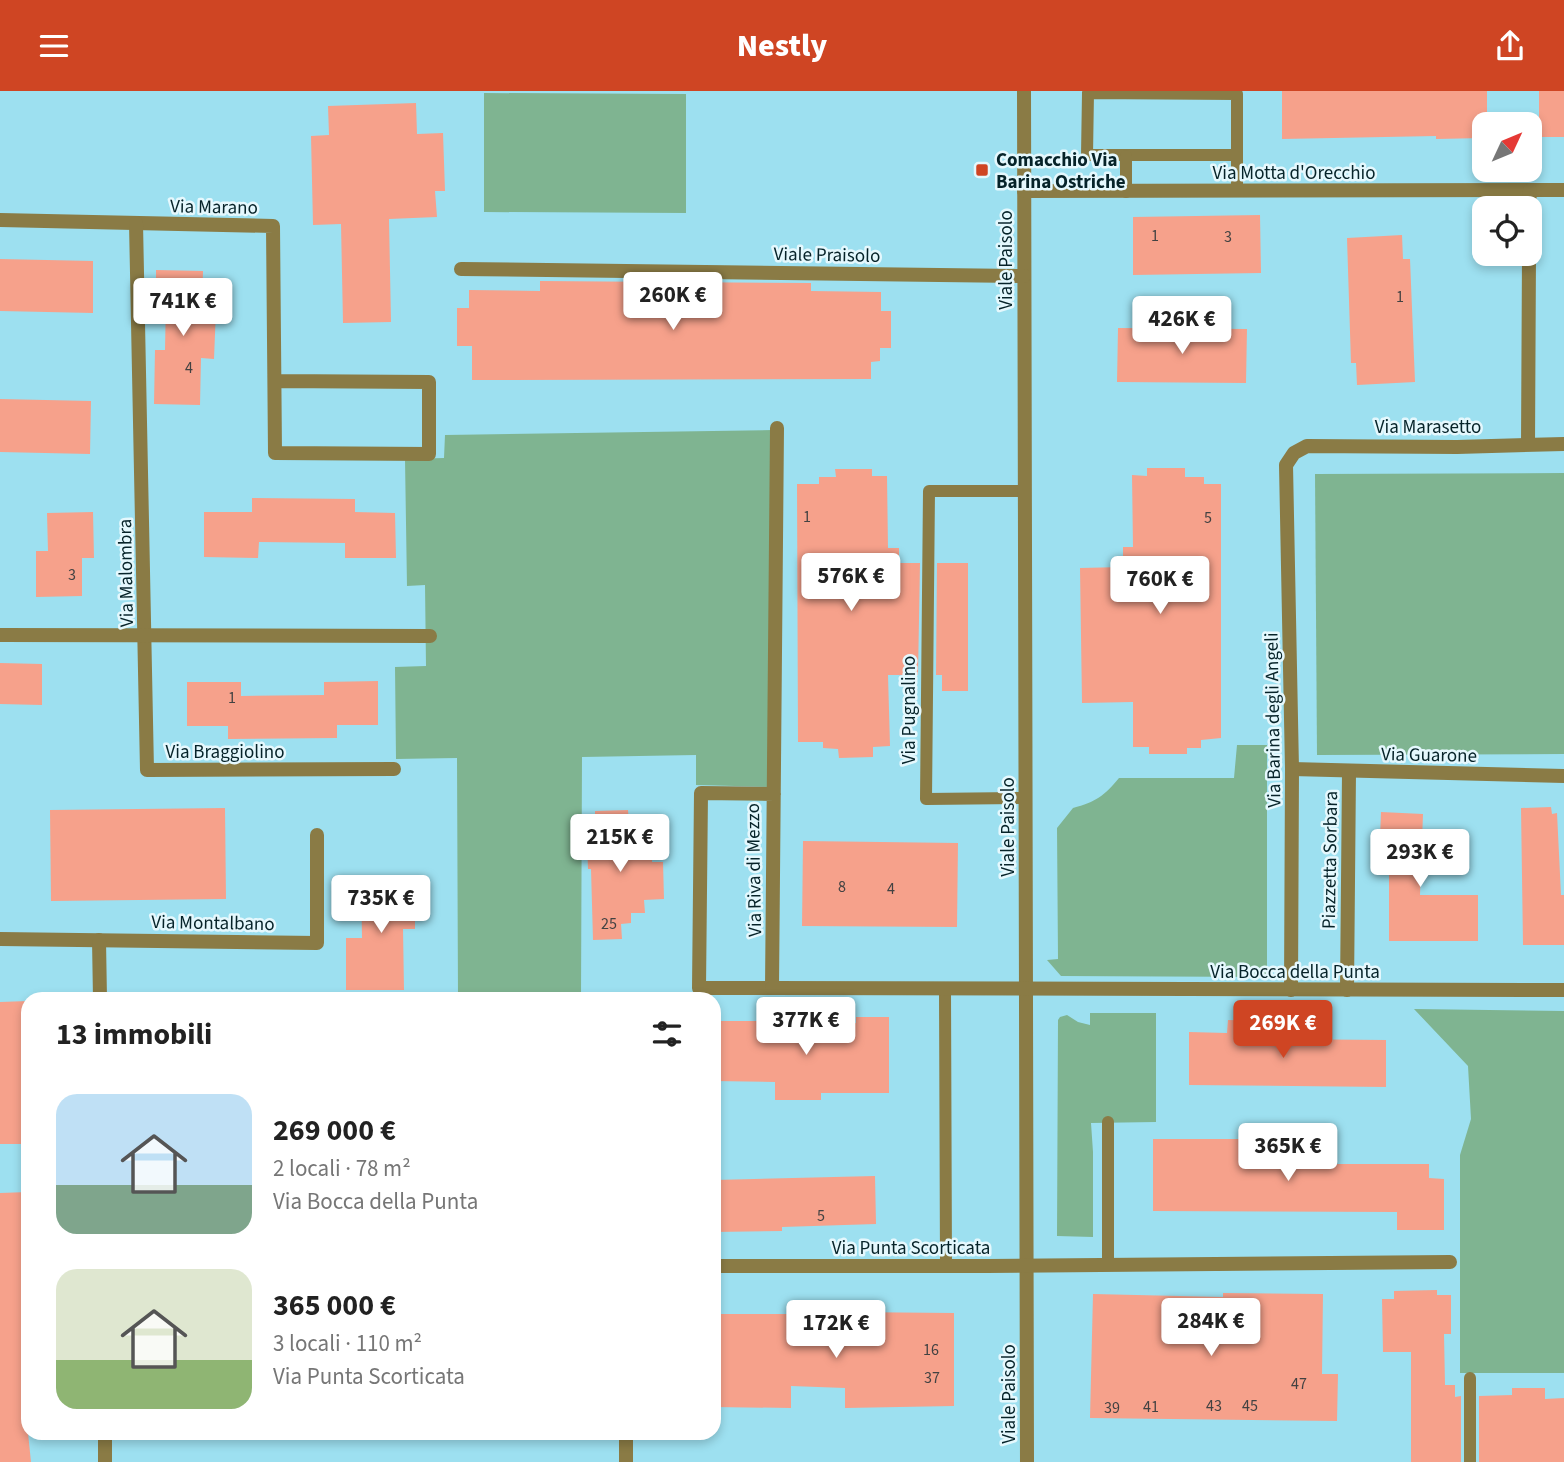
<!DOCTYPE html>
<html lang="it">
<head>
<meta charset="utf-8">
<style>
  :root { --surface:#fff; --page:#f2f2f2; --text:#222; --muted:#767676; --accent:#cf4523 }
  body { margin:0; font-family:"Source Sans 3",sans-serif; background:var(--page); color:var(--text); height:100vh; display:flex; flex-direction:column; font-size:26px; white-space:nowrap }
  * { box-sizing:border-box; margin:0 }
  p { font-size:23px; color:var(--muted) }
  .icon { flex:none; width:38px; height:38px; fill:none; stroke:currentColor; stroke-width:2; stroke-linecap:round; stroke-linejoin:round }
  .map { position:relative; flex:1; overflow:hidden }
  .details { position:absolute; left:21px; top:901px; width:700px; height:448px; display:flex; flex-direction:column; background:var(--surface); border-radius:21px; box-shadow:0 4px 10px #0003 }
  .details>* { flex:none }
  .needle { width:46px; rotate:46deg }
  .controls { position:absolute; left:1472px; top:21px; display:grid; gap:14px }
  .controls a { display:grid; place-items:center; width:70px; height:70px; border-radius:14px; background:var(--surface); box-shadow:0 4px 10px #0003; font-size:35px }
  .price { position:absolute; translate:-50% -60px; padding:0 16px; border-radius:7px; background:#fff; color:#222; font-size:23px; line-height:46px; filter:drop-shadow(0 2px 4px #0008) }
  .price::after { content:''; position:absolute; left:50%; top:42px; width:21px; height:16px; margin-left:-10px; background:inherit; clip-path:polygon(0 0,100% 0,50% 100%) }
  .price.on { background:var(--accent); color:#fff }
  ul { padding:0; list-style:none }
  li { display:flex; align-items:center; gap:21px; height:175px; padding:0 35px }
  li span { display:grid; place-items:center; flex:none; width:196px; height:140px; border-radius:21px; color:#555 }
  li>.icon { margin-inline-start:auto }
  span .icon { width:84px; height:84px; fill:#fffc; stroke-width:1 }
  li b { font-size:30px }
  h2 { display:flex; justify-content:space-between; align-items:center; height:84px; padding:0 35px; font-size:30px }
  header { display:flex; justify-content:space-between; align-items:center; height:91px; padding:0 35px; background:var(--accent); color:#fff; font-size:32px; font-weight:800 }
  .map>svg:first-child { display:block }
</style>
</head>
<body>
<header><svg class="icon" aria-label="menu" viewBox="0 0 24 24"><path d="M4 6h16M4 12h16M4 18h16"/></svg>Nestly<svg class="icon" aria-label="share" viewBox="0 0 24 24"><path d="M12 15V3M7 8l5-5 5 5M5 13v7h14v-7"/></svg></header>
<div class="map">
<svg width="1564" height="1371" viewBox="0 0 1564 1371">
  <rect width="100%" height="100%" fill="#9de0f0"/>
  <g fill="#7fb491">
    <polygon points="484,2 686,3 686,122 484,121"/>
    <polygon points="773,339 771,696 696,694 696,664 582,666 581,908 458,908 457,667 396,668 395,576 426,575 425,494 407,495 405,368 444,367 445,344"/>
    <polygon points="1564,382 1564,663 1317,664 1315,383"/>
    <path d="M1237,654H1267V886L1061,885L1047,869L1058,868L1057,737L1073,717C1096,711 1104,705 1119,687H1234Z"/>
    <polygon points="1414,918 1564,920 1564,1282 1460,1282 1460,1064 1471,1028 1468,975"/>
    <polygon points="1090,922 1156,922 1156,1031 1091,1032 1093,1061 1093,1146 1057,1145 1058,929 1060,926 1067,924 1078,931 1090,934"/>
  </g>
  <g fill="#f6a18b">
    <polygon points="1282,0 1487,0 1487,33 1484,33 1484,47 1436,48 1436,45 1282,48"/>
    <rect x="1539" y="0" width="25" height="46"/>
    <polygon points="416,12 417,43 443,42 445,100 435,100 437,126 389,128 391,231 343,232 341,133 313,134 311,45 329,44 328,15"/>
    <polygon points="1260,124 1261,182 1133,184 1133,126"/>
    <polygon points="1402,144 1403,168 1410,168 1415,291 1357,294 1356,272 1351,272 1347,147"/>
    <polygon points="0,168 93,170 93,222 0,220"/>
    <polygon points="156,179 203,180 202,217 216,218 214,268 201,267 200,314 154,313 155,259 165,259 166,208 156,208"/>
    <polygon points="540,190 811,192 811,200 881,201 881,220 891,220 891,257 880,257 880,270 871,271 871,288 472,289 472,255 457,255 457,217 469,217 469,199 540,200"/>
    <polygon points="1118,237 1247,238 1246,292 1117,291"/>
    <polygon points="0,308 91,310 90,363 0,361"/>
    <polygon points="1147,377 1185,377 1185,386 1204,386 1204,393 1221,393 1221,647 1201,649 1201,657 1187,657 1187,663 1149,663 1149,656 1133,656 1133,611 1082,612 1080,477 1123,476 1123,456 1133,456 1132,384 1147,385"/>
    <polygon points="835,378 872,378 872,385 887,385 888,457 899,457 899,472 920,472 918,584 888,584 890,655 873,656 873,666 839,667 838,658 823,657 823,651 798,651 797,393 819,393 819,386 836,386"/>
    <polygon points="252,407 355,408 355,421 395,422 396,467 345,467 345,452 259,451 258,467 204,466 204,421 252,421"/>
    <polygon points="93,421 94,467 82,467 82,505 36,506 36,460 48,460 47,422"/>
    <polygon points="937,472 968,472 968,600 942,600 942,584 936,584"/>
    <polygon points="0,572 42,573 42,614 0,613"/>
    <polygon points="378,590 378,634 337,634 337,647 228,648 228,635 187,635 187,591 241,591 241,605 324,604 324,591"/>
    <polygon points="1551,716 1552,723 1557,722 1561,804 1564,804 1564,854 1523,854 1521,717"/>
    <polygon points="225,717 226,808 51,810 50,719"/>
    <polygon points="628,719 629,732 639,731 639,752 653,751 652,771 663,771 664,808 644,809 645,822 631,822 631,832 621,833 622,848 593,849 591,778 588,778 587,750 595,750 595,720"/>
    <polygon points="1381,721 1423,723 1420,804 1478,804 1478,850 1389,850 1389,772 1379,772"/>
    <polygon points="803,750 958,752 957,836 802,835"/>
    <polygon points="361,786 415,786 415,838 403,838 404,899 346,899 346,847 362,847"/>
    <polygon points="28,910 28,1053 0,1053 0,911"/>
    <polygon points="856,926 889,926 889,1002 821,1002 821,1009 775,1009 775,991 714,990 714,939 718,939 718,930 769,930 769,938 813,938 813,931 856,932"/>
    <polygon points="1228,929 1267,930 1266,948 1386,949 1386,996 1189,994 1189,941 1227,942"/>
    <polygon points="1153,1048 1287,1048 1287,1073 1429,1073 1429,1087 1444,1088 1444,1139 1397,1139 1397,1121 1153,1120"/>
    <polygon points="875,1085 876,1133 782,1136 782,1140 714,1141 714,1089"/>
    <polygon points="28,1101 28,1342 31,1371 0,1371 0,1102"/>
    <polygon points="1437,1199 1437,1204 1451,1204 1451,1243 1444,1243 1445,1294 1455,1294 1455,1306 1461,1305 1461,1371 1411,1371 1411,1261 1383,1261 1382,1208 1394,1208 1394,1200"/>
    <polygon points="1223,1202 1323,1203 1322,1283 1338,1283 1337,1330 1090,1327 1093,1203 1223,1206"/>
    <polygon points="846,1221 954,1222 954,1315 845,1317 845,1297 791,1295 791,1317 714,1316 714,1223 792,1223 792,1241 846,1242"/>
    <polygon points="1512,1297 1545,1297 1545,1308 1564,1307 1564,1371 1479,1371 1479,1305 1512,1304"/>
  </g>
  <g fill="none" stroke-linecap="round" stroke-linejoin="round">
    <g stroke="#8a7b45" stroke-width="12">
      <polyline points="1237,100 1237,3 1088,2 1087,64 1237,64"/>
      <polyline points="1126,101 1126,65"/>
      <polyline points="1025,400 929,400 926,708 1026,707"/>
      <polyline points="945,898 946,1176"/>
      <polyline points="1108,1174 1108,1031"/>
      <polyline points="1470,1287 1470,1371"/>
    </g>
    <g stroke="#8a7b45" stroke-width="14">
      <polyline points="1024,0 1027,1371"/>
      <polyline points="1024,100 1564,99"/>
      <polyline points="1529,117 1530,99"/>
      <polyline points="0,129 273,135 275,362 429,363 429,291 275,290"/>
      <polyline points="136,132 147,679 394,678"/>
      <polyline points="461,178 1024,185"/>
      <polyline points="1528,353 1529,163"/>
      <polyline points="0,544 430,545"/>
      <polyline points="1292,678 1564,685"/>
      <polyline points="774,703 701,702 699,897 772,897 777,337"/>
      <polyline points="0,848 317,852 317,744"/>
      <polyline points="99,849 100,908"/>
      <polyline points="772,897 1564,899"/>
      <polyline points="1291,899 1292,678 1286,374 1294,362 1307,355 1457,356 1564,353"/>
      <polyline points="1347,899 1349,681"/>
      <polyline points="714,1175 987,1175 1450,1171"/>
      <polyline points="105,1342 105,1371"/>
      <polyline points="626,1342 626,1371"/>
    </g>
  </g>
  <rect fill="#cf4523" stroke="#e5f8fd" stroke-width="2.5" x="975" y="72" width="14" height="14" rx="3.5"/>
  <g text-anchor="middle" stroke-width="5" stroke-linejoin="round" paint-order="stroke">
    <g font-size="16" fill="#424242">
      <text x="1155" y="150">1</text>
      <text x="1228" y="151">3</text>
      <text x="1400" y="211">1</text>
      <text x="189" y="282">4</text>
      <text x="807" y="431">1</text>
      <text x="1208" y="432">5</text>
      <text x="72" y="489">3</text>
      <text x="232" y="612">1</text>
      <text x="842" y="801">8</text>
      <text x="891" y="803">4</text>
      <text x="609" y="838">25</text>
      <text x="821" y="1130">5</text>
      <text x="931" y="1264">16</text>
      <text x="932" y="1292">37</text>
      <text x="1299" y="1298">47</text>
      <text x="1214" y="1320">43</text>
      <text x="1250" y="1320">45</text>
      <text x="1151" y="1321">41</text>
      <text x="1112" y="1322">39</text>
    </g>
    <g font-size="19" font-weight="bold" fill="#062329" stroke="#e5f8fd" text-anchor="start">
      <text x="996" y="75">Comacchio Via<tspan x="996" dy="22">Barina Ostriche</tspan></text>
    </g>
    <g font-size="19" fill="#062329" stroke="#e5f8fd">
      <text x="1294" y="88">Via Motta d'Orecchio</text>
      <text transform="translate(214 115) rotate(1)" y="7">Via Marano</text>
      <text transform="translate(827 163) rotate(1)" y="7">Viale Praisolo</text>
      <text transform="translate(1005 169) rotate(-90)" y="7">Viale Paisolo</text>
      <text x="1428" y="342">Via Marasetto</text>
      <text transform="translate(125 482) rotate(-91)" y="7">Via Malombra</text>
      <text transform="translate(908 619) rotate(-90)" y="7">Via Pugnalino</text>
      <text transform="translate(1272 629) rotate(-91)" y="7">Via Barina degli Angeli</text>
      <text x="225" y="667">Via Braggiolino</text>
      <text transform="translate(1429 663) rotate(1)" y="7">Via Guarone</text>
      <text transform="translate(1007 736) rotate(-90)" y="7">Viale Paisolo</text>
      <text transform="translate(1329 769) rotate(-89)" y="7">Piazzetta Sorbara</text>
      <text transform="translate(753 779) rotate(-91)" y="7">Via Riva di Mezzo</text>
      <text transform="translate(213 831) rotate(1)" y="7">Via Montalbano</text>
      <text x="1295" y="887">Via Bocca della Punta</text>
      <text x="911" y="1163">Via Punta Scorticata</text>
      <text transform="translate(1008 1303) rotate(-90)" y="7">Viale Paisolo</text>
    </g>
  </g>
</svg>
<div class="controls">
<a><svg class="needle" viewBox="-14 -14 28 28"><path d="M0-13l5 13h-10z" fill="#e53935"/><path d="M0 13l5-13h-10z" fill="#767676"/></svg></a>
<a><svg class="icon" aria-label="locate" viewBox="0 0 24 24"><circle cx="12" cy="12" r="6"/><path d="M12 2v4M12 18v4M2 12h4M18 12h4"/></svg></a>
</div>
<b class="price" style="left:673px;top:241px">260K €</b>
<b class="price" style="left:183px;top:247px">741K €</b>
<b class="price" style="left:1182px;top:265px">426K €</b>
<b class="price" style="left:851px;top:522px">576K €</b>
<b class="price" style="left:1160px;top:525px">760K €</b>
<b class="price" style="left:620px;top:783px">215K €</b>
<b class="price" style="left:1420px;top:798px">293K €</b>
<b class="price" style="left:381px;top:844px">735K €</b>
<b class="price" style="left:806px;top:966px">377K €</b>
<b class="price on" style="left:1283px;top:969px">269K €</b>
<b class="price" style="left:1288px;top:1092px">365K €</b>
<b class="price" style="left:1211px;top:1267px">284K €</b>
<b class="price" style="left:836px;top:1269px">172K €</b>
<section class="details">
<h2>13 immobili<svg class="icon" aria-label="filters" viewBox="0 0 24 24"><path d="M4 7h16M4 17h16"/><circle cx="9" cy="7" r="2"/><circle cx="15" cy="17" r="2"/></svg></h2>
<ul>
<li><span style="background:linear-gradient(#bfe0f5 65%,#7fa58c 0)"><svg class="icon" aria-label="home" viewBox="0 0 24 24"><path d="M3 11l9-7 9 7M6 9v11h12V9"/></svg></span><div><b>269 000 €</b><p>2 locali · 78 m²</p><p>Via Bocca della Punta</p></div></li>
<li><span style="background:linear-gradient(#dfe7d0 65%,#8fb573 0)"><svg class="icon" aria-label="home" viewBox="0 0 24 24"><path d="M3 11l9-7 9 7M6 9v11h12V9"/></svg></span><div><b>365 000 €</b><p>3 locali · 110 m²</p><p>Via Punta Scorticata</p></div></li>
</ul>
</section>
</div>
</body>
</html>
